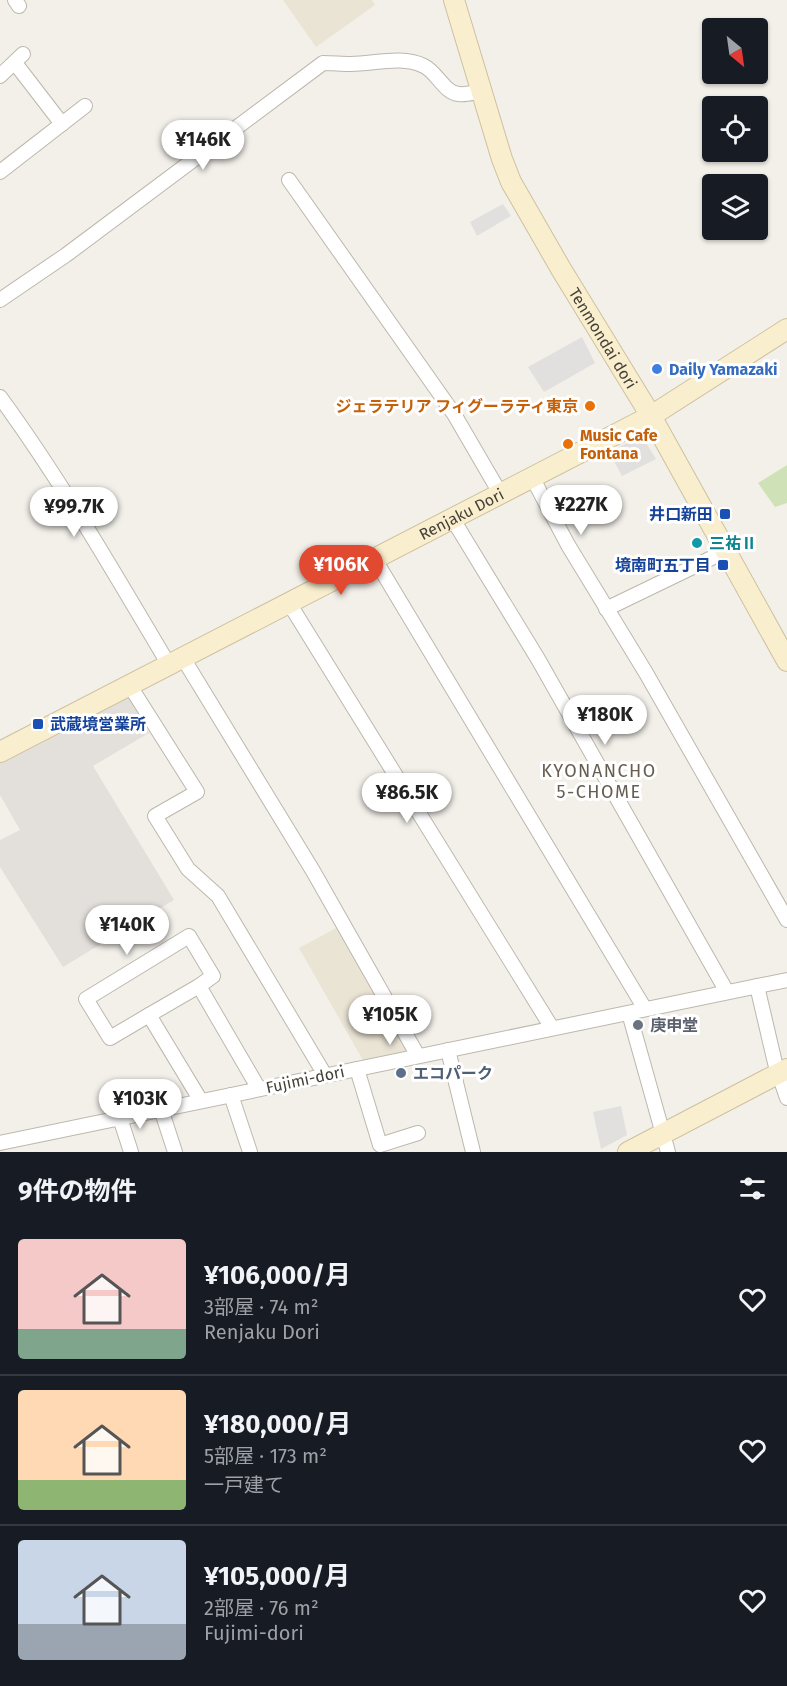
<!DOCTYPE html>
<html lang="ja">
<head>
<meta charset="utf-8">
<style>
  :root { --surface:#171b24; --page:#242831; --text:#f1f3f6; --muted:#9ea1a6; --line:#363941; --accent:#e24931 }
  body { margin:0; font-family:"Fira Sans","Noto Sans JP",sans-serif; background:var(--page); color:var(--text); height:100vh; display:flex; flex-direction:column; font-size:22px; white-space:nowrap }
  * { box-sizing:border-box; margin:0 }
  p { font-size:20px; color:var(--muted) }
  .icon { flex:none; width:33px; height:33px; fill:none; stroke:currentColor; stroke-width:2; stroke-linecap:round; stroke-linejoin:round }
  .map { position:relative; height:1152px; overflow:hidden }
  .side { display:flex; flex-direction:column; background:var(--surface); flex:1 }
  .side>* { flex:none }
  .needle { width:39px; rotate:151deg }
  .buttons { position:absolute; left:702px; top:18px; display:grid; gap:12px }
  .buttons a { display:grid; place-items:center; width:66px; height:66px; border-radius:6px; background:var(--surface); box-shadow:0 2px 4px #0004; font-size:30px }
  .price { position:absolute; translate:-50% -51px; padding:0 14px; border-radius:21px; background:#fff; color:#222; font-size:20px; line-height:39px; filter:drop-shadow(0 2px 3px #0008) }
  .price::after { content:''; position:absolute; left:50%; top:36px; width:18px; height:14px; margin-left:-9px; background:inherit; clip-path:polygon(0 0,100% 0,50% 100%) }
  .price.selected { background:var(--accent); color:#fff }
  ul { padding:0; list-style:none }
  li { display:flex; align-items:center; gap:18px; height:150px; padding:0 18px }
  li+li { border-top:2px solid var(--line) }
  li span { display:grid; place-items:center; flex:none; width:168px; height:120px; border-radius:6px; color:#555 }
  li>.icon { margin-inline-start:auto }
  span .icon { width:72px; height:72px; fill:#fffc; stroke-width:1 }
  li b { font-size:26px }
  h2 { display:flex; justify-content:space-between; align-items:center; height:72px; padding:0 18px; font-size:26px }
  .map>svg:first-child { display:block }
</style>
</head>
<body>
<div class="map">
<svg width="787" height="1152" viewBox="0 0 787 1152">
  <rect width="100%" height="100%" fill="#f3f0ea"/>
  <polygon fill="#e3dfdb" points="128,696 149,733 93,766 174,900 63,967 0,867 0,840 20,830 0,795 0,761"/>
  <g fill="#eae4d5">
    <polygon points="283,0 372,0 375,5 316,47"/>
    <polygon points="340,926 412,1053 364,1062 299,948"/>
  </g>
  <polygon fill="#cfe2b7" points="787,465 787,503 775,507 758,483"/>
  <g fill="#e2e0de">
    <polygon points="503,204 511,216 477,236 470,222"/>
    <polygon points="582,337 595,363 544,392 528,367"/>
    <polygon points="637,438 643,438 656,459 622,476 609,452"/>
    <polygon points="621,1106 627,1135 601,1149 593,1112"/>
  </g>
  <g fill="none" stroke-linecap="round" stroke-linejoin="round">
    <g stroke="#bdb7ad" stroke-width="16">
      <g id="street">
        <polyline points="15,0 19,6"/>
        <polyline points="15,63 62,124"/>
        <polyline points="0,76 23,54"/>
        <polyline points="0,172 85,106"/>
        <polyline points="289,180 454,414 500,493"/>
        <path d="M0,300L66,255L323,63C332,63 342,64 351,64C374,64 402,55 424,66C437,72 444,93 459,94C466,95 475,92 482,91"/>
        <path d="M0,397C62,482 115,574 169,665"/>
        <polyline points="532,477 568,545 646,673 787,920"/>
        <polyline points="452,518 538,659 727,992"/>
        <polyline points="374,558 645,1009"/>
        <polyline points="289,603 552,1028"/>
        <polyline points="606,609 726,551"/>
        <polyline points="183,658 313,871 418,1056"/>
        <polyline points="130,686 197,792 155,816 188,869 218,896 325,1075"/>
        <polyline points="757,986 775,1063 787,1098"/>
        <polyline points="629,1013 668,1152"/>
        <polyline points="149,1015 199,986"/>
        <polyline points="448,1050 473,1152"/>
        <polyline points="357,1069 380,1145 418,1133"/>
        <polyline points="231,1095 250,1152"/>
        <polyline points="201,1101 149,1015 110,1038 86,999 189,936 213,976 199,986 259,1089"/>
        <polyline points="161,1109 175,1152"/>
        <polyline points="120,1118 131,1152"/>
        <polyline points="0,1143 787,980"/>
      </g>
    </g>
    <g stroke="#cdc19e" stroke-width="22">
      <g id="secondary">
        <path id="s1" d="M454,0L502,159L511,182L561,269L651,416L787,661"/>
        <path id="s2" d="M0,752L651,416L787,329"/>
        <polyline points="628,1152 787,1069"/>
      </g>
    </g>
    <use href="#street" stroke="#fff" stroke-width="14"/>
    <use href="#secondary" stroke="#f9eece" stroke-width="20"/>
  </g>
  <circle fill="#3f7fe0" stroke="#fff" stroke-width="2" cx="657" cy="369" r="6"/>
  <g fill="#e8710a" stroke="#fff" stroke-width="2">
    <circle cx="590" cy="406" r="6"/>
    <circle cx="568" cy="444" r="6"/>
  </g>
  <g fill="#1a4fb4" stroke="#fff" stroke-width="2">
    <rect x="719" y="508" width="12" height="12" rx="3"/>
    <rect x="717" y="559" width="12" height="12" rx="3"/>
    <rect x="32" y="718" width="12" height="12" rx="3"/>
  </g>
  <circle fill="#0f9aa8" stroke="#fff" stroke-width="2" cx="697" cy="543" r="6"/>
  <circle fill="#6b7280" stroke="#fff" stroke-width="2" cx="638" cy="1025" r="6"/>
  <circle fill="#5c6f8a" stroke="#fff" stroke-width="2" cx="401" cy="1073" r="6"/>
  <g text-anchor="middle" stroke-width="6" stroke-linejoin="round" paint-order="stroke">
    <g font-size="16" fill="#464038" stroke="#fff">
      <text dy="6" stroke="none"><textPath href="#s1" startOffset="372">Tenmondai dori</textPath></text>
      <text dy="6" stroke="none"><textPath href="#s2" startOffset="519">Renjaku Dori</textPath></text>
      <text transform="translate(305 1079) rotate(-12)" y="6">Fujimi-dori</text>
    </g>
    <g font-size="16" font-weight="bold" fill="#366cbe" stroke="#fff" text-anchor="start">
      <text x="669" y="375">Daily Yamazaki</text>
    </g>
    <g font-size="16" font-weight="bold" fill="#c56008" stroke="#fff" text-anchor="end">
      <text x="578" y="412">ジェラテリア フィグーラティ東京</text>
      <text x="580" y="441" text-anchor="start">Music Cafe<tspan x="580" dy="18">Fontana</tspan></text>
    </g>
    <g font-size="16" font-weight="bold" fill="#164399" stroke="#fff" text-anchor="end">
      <text x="713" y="520">井口新田</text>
      <text x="711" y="571">境南町五丁目</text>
      <text x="50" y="730" text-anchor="start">武蔵境営業所</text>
    </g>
    <g font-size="16" font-weight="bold" fill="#0d838f" stroke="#fff" text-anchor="start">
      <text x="709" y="549">三祐Ⅱ</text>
    </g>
    <g font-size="16" font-weight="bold" fill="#5b616d" stroke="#fff" text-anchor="start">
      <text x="650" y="1031">庚申堂</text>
    </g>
    <g font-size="16" font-weight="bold" fill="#4e5e75" stroke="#fff" text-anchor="start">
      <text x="413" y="1079">エコパーク</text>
    </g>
    <g font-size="18" letter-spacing="1.5" fill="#675e51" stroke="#fff">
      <text x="599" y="777">KYONANCHO<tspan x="599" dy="21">5-CHOME</tspan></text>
    </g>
  </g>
</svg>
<div class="buttons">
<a><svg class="needle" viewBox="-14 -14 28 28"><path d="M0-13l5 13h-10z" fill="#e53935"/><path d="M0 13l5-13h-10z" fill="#9ea1a6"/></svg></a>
<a><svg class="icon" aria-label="locate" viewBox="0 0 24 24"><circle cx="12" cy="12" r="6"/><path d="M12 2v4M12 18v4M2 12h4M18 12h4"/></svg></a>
<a><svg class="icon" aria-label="layers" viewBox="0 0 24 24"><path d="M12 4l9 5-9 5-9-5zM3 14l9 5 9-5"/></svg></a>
</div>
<b class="price" style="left:203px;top:171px">¥146K</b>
<b class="price" style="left:581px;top:536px">¥227K</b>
<b class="price" style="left:74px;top:538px">¥99.7K</b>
<b class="price selected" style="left:341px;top:596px">¥106K</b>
<b class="price" style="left:605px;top:746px">¥180K</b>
<b class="price" style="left:407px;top:824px">¥86.5K</b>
<b class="price" style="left:127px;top:956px">¥140K</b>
<b class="price" style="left:390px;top:1046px">¥105K</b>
<b class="price" style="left:140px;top:1130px">¥103K</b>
</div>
<section class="side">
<h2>9件の物件<svg class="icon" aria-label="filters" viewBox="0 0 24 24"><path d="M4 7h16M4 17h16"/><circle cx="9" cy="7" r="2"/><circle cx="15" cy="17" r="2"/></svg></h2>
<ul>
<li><span style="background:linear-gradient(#f6c9c9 75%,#7fa58c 0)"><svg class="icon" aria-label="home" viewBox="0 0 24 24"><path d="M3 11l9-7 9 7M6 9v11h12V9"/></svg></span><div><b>¥106,000/月</b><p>3部屋 · 74 m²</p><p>Renjaku Dori</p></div><svg class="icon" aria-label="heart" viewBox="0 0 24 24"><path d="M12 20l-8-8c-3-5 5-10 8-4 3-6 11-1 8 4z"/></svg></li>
<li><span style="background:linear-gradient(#ffd9b3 75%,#8fb573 0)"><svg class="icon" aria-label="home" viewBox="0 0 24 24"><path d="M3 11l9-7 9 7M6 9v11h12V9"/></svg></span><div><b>¥180,000/月</b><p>5部屋 · 173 m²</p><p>一戸建て</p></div><svg class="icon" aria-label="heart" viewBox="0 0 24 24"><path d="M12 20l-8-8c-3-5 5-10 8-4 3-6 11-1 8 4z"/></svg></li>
<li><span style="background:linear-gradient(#c9d6e8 70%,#9aa5b1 0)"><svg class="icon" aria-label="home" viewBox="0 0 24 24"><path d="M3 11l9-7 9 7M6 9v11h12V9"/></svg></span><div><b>¥105,000/月</b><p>2部屋 · 76 m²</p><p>Fujimi-dori</p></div><svg class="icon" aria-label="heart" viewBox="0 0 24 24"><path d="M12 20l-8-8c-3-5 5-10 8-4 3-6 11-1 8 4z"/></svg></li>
</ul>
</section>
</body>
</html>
